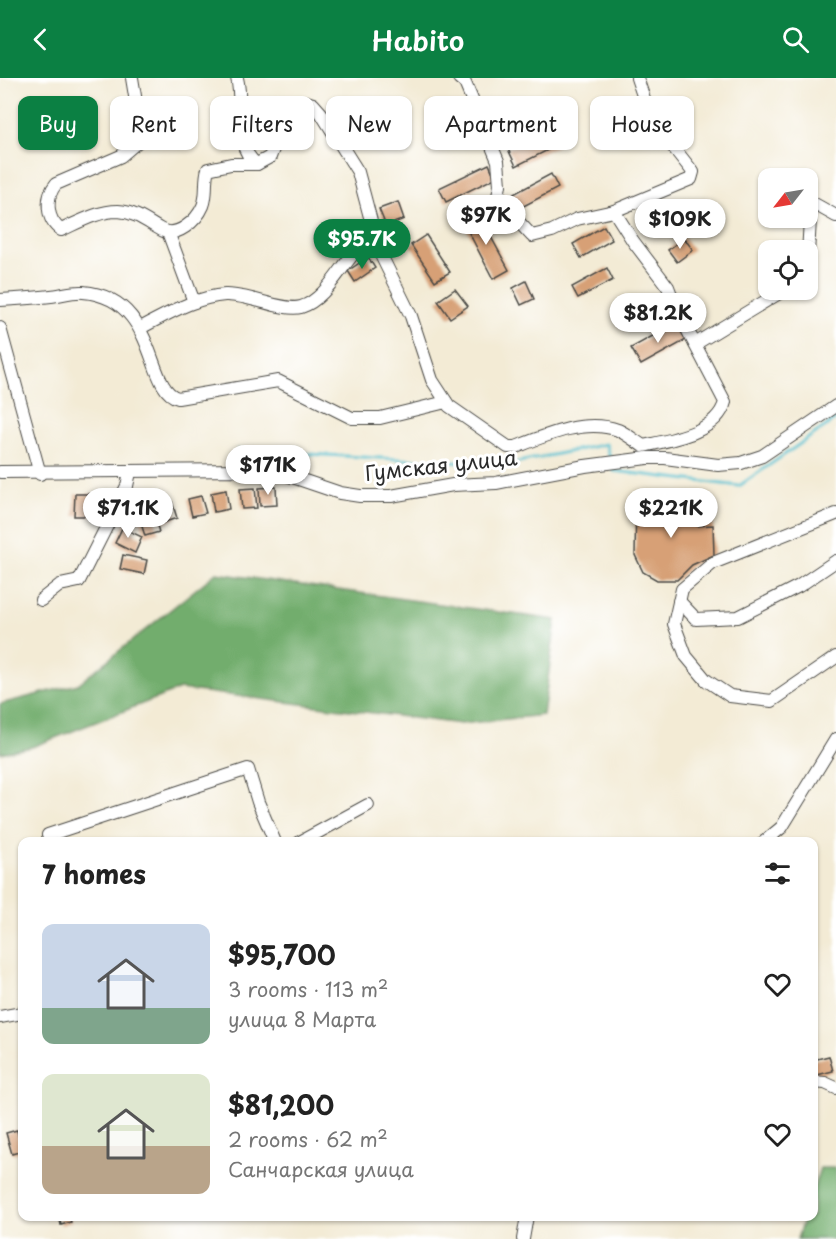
<!DOCTYPE html>
<html lang="en">
<head>
<meta charset="utf-8">
<style>
  :root { --surface:#fff; --page:#f2f2f2; --text:#222; --muted:#767676; --accent:#0b8043 }
  body { margin:0; font-family:"Playpen Sans",sans-serif; background:var(--page); color:var(--text); height:100vh; display:flex; flex-direction:column; font-size:22px; white-space:nowrap }
  * { box-sizing:border-box; margin:0 }
  p { font-size:20px; color:var(--muted) }
  .icon { flex:none; width:33px; height:33px; fill:none; stroke:currentColor; stroke-width:2; stroke-linecap:round; stroke-linejoin:round }
  .map { position:relative; flex:1; overflow:hidden }
  .details { position:absolute; left:18px; top:759px; width:800px; height:384px; display:flex; flex-direction:column; background:var(--surface); border-radius:12px; box-shadow:0 2px 4px #0004 }
  .details>* { flex:none }
  .guide { position:absolute; left:18px; top:18px; width:801px; height:54px; display:flex; gap:12px }
  .needle { width:39px; rotate:239deg }
  .buttons { position:absolute; left:758px; top:90px; display:grid; gap:12px }
  .buttons a { display:grid; place-items:center; width:60px; height:60px; border-radius:12px; background:var(--surface); box-shadow:0 2px 4px #0004; font-size:30px }
  .price { position:absolute; translate:-50% -51px; padding:0 14px; border-radius:21px; background:#fff; color:#222; font-size:20px; line-height:39px; filter:drop-shadow(0 2px 3px #0008) }
  .price::after { content:''; position:absolute; left:50%; top:36px; width:18px; height:14px; margin-left:-9px; background:inherit; clip-path:polygon(0 0,100% 0,50% 100%) }
  .price.on { background:var(--accent); color:#fff }
  ul { padding:0; list-style:none }
  li { display:flex; align-items:center; gap:18px; height:150px; padding:0 24px }
  li span { display:grid; place-items:center; flex:none; width:168px; height:120px; border-radius:12px; color:#555 }
  li>.icon { margin-inline-start:auto }
  span .icon { width:72px; height:72px; fill:#fffc; stroke-width:1 }
  li b { font-size:26px }
  h2 { display:flex; justify-content:space-between; align-items:center; height:72px; padding:0 24px; font-size:26px }
  .chip { padding:0 21px; border-radius:12px; background:var(--surface); box-shadow:0 2px 4px #0004; font-size:21px; line-height:54px }
  .chip.on { background:var(--accent); color:#fff }
  header { display:flex; justify-content:space-between; align-items:center; height:78px; padding:0 24px; background:var(--accent); color:#fff; font-size:27px; font-weight:600 }
  .map>svg:first-child { display:block }
</style>
</head>
<body>
<header><svg class="icon" aria-label="back" viewBox="0 0 24 24"><path d="M15 5l-7 7 7 7"/></svg>Habito<svg class="icon" aria-label="search" viewBox="0 0 24 24"><circle cx="10" cy="10" r="6"/><path d="M15 15l6 6"/></svg></header>
<div class="map">
<svg width="836" height="1161" viewBox="0 0 836 1161">
  <rect width="100%" height="100%" fill="#fff"/>
  <filter id="ink" filterUnits="userSpaceOnUse"><feTurbulence type="fractalNoise" baseFrequency=".0167" numOctaves="2"/><feDisplacementMap in="SourceGraphic" scale="12" xChannelSelector="R" yChannelSelector="G"/><feConvolveMatrix kernelMatrix="1 2 1 2 8 2 1 2 1" color-interpolation-filters="sRGB"/></filter>
  <filter id="wash" filterUnits="userSpaceOnUse"><feTurbulence type="fractalNoise" baseFrequency=".008" numOctaves="4" result="noise"/><feDisplacementMap in="SourceGraphic" scale="24" xChannelSelector="R" yChannelSelector="G"/><feGaussianBlur stdDeviation="1.35" result="paint"/><feColorMatrix in="noise" values="0 0 0 0 0 0 0 0 0 0 0 0 0 0 0 0 0 1.4 0 .05"/><feComposite in="paint" operator="in"/></filter>
  <g filter="url(#wash)">
    <rect width="100%" height="100%" fill="#f3ebd5"/>
    <g fill="#72ad6d" stroke="#4e6c4c" stroke-width="1.5">
      <polygon points="216,495 556,542 543,637 461,646 180,611 32,669 0,675 0,626 78,606"/>
      <polygon points="820,1090 836,1090 836,1161 797,1161 804,1139 813,1138 813,1112"/>
    </g>
    <g fill="none" stroke-linecap="round" stroke-linejoin="round">
      <g stroke="#55c0cf" stroke-width="3">
        <polyline points="238,372 504,387 606,366 610,380"/>
        <polyline points="613,389 614,393 739,408 836,341"/>
      </g>
    </g>
    <g id="blocks">
      <g fill="#d7a076">
        <polygon points="549,51 558,67 516,88 508,71"/>
        <polygon points="489,86 495,100 446,124 439,110"/>
        <polygon points="551,96 558,110 516,132 508,119"/>
        <polygon points="398,124 404,141 386,148 379,131"/>
        <polygon points="478,135 509,192 493,201 463,143"/>
        <polygon points="604,148 612,162 581,180 573,166"/>
        <polygon points="426,157 450,194 435,203 411,167"/>
        <polygon points="684,160 693,172 677,184 668,172"/>
        <polygon points="368,179 375,190 355,204 348,193"/>
        <polygon points="607,190 613,202 578,220 572,209"/>
        <polygon points="526,203 534,221 521,227 513,210"/>
        <polygon points="455,211 468,228 450,240 438,223"/>
        <polygon points="676,245 686,262 641,287 631,270"/>
        <polygon points="276,409 277,427 260,428 259,410"/>
        <polygon points="255,410 257,430 242,431 240,411"/>
        <polygon points="226,412 229,431 214,434 211,415"/>
        <polygon points="75,416 94,416 94,438 74,438"/>
        <polygon points="201,418 206,435 192,438 188,421"/>
        <polygon points="694,422 697,448 713,447 714,477 692,487 677,502 657,502 643,494 635,477 636,427"/>
        <polygon points="172,424 177,440 162,445 157,429"/>
        <polygon points="153,435 159,454 145,458 139,439"/>
        <polygon points="125,444 132,447 129,453 142,459 135,475 115,465"/>
        <polygon points="123,477 147,482 144,496 120,491"/>
        <polygon points="829,978 833,993 813,998 813,982"/>
        <polygon points="17,1052 22,1073 12,1076 6,1055"/>
        <polygon points="59,1138 69,1138 71,1144 61,1147"/>
      </g>
    </g>
  </g>
  <g filter="url(#ink)">
    <use href="#blocks" fill-opacity="0" stroke="#494844" stroke-width="1.5"/>
    <g fill="none" stroke-linecap="round" stroke-linejoin="round">
      <g stroke="#494844" stroke-width="14">
        <g id="minor">
          <path d="M132,0L142,60L121,78L56,106C45,119 46,142 61,152C79,144 98,133 118,133C135,134 146,143 160,151C176,162 197,142 203,128C208,116 204,103 208,91L231,86H257"/>
          <path d="M237,0C244,26 232,69 257,86L270,79L284,42L296,26L306,24L313,26L321,35L358,94L379,173L411,238L432,302L449,328L508,369H516C546,357 586,340 618,352C627,356 635,363 643,368C670,362 717,355 725,324L676,230L668,209L633,163L614,133"/>
          <polyline points="459,0 465,5 498,83 500,107 496,130 516,141 532,158 552,153 577,141 614,133 691,101 693,94 651,41 637,0"/>
          <polyline points="168,154 194,224"/>
          <polyline points="807,193 811,124 836,138"/>
          <path d="M0,222C17,221 34,220 51,218C61,217 73,213 83,214C159,220 145,312 178,320L278,303L352,340H380L446,324"/>
          <polyline points="0,250 40,396"/>
          <path d="M140,250C166,237 195,219 225,217C248,216 284,234 301,229C331,220 346,173 375,156"/>
          <polyline points="695,266 784,212"/>
          <polyline points="0,394 246,392 281,395 340,415 360,418 391,418 453,407 496,405 585,388 647,380 665,380 718,387 741,385 762,378 836,328"/>
          <polyline points="836,436 713,485 682,511 674,546 686,578 706,602 730,618 772,623 836,579"/>
          <polyline points="41,522 60,507 79,503 127,408 130,394"/>
          <polyline points="679,523 696,541 738,539 799,508 836,483"/>
          <polyline points="48,757 248,691 258,724 275,764"/>
          <polyline points="300,764 368,727"/>
          <polyline points="764,764 782,749 836,661"/>
          <polyline points="0,939 22,935"/>
          <polyline points="813,1004 825,1005 836,1010"/>
          <polyline points="523,1161 527,1138"/>
        </g>
      </g>
      <use href="#minor" stroke="#fff" stroke-width="12"/>
    </g>
  </g>
  <g text-anchor="middle" stroke-width="6" stroke-linejoin="round" paint-order="stroke">
    <g font-size="21" fill="#2b2b2b" stroke="#fff">
      <text transform="translate(441 388) rotate(-6)" y="7">Гумская улица</text>
    </g>
  </g>
</svg>
<div class="buttons">
<a><svg class="needle" viewBox="-14 -14 28 28"><path d="M0-13l5 13h-10z" fill="#e53935"/><path d="M0 13l5-13h-10z" fill="#767676"/></svg></a>
<a><svg class="icon" aria-label="locate" viewBox="0 0 24 24"><circle cx="12" cy="12" r="6"/><path d="M12 2v4M12 18v4M2 12h4M18 12h4"/></svg></a>
</div>
<b class="price" style="left:486px;top:168px">$97K</b>
<b class="price" style="left:680px;top:172px">$109K</b>
<b class="price on" style="left:362px;top:192px">$95.7K</b>
<b class="price" style="left:658px;top:266px">$81.2K</b>
<b class="price" style="left:268px;top:418px">$171K</b>
<b class="price" style="left:128px;top:461px">$71.1K</b>
<b class="price" style="left:671px;top:461px">$221K</b>
<div class="guide">
<a class="chip on">Buy</a>
<a class="chip">Rent</a>
<a class="chip">Filters</a>
<a class="chip">New</a>
<a class="chip">Apartment</a>
<a class="chip">House</a>
</div>
<section class="details">
<h2>7 homes<svg class="icon" aria-label="filters" viewBox="0 0 24 24"><path d="M4 7h16M4 17h16"/><circle cx="9" cy="7" r="2"/><circle cx="15" cy="17" r="2"/></svg></h2>
<ul>
<li><span style="background:linear-gradient(#c9d6e8 70%,#7fa58c 0)"><svg class="icon" aria-label="home" viewBox="0 0 24 24"><path d="M3 11l9-7 9 7M6 9v11h12V9"/></svg></span><div><b>$95,700</b><p>3 rooms · 113 m²</p><p>улица 8 Марта</p></div><svg class="icon" aria-label="heart" viewBox="0 0 24 24"><path d="M12 20l-8-8c-3-5 5-10 8-4 3-6 11-1 8 4z"/></svg></li>
<li><span style="background:linear-gradient(#dfe7d0 60%,#b9a48a 0)"><svg class="icon" aria-label="home" viewBox="0 0 24 24"><path d="M3 11l9-7 9 7M6 9v11h12V9"/></svg></span><div><b>$81,200</b><p>2 rooms · 62 m²</p><p>Санчарская улица</p></div><svg class="icon" aria-label="heart" viewBox="0 0 24 24"><path d="M12 20l-8-8c-3-5 5-10 8-4 3-6 11-1 8 4z"/></svg></li>
</ul>
</section>
</div>
</body>
</html>
